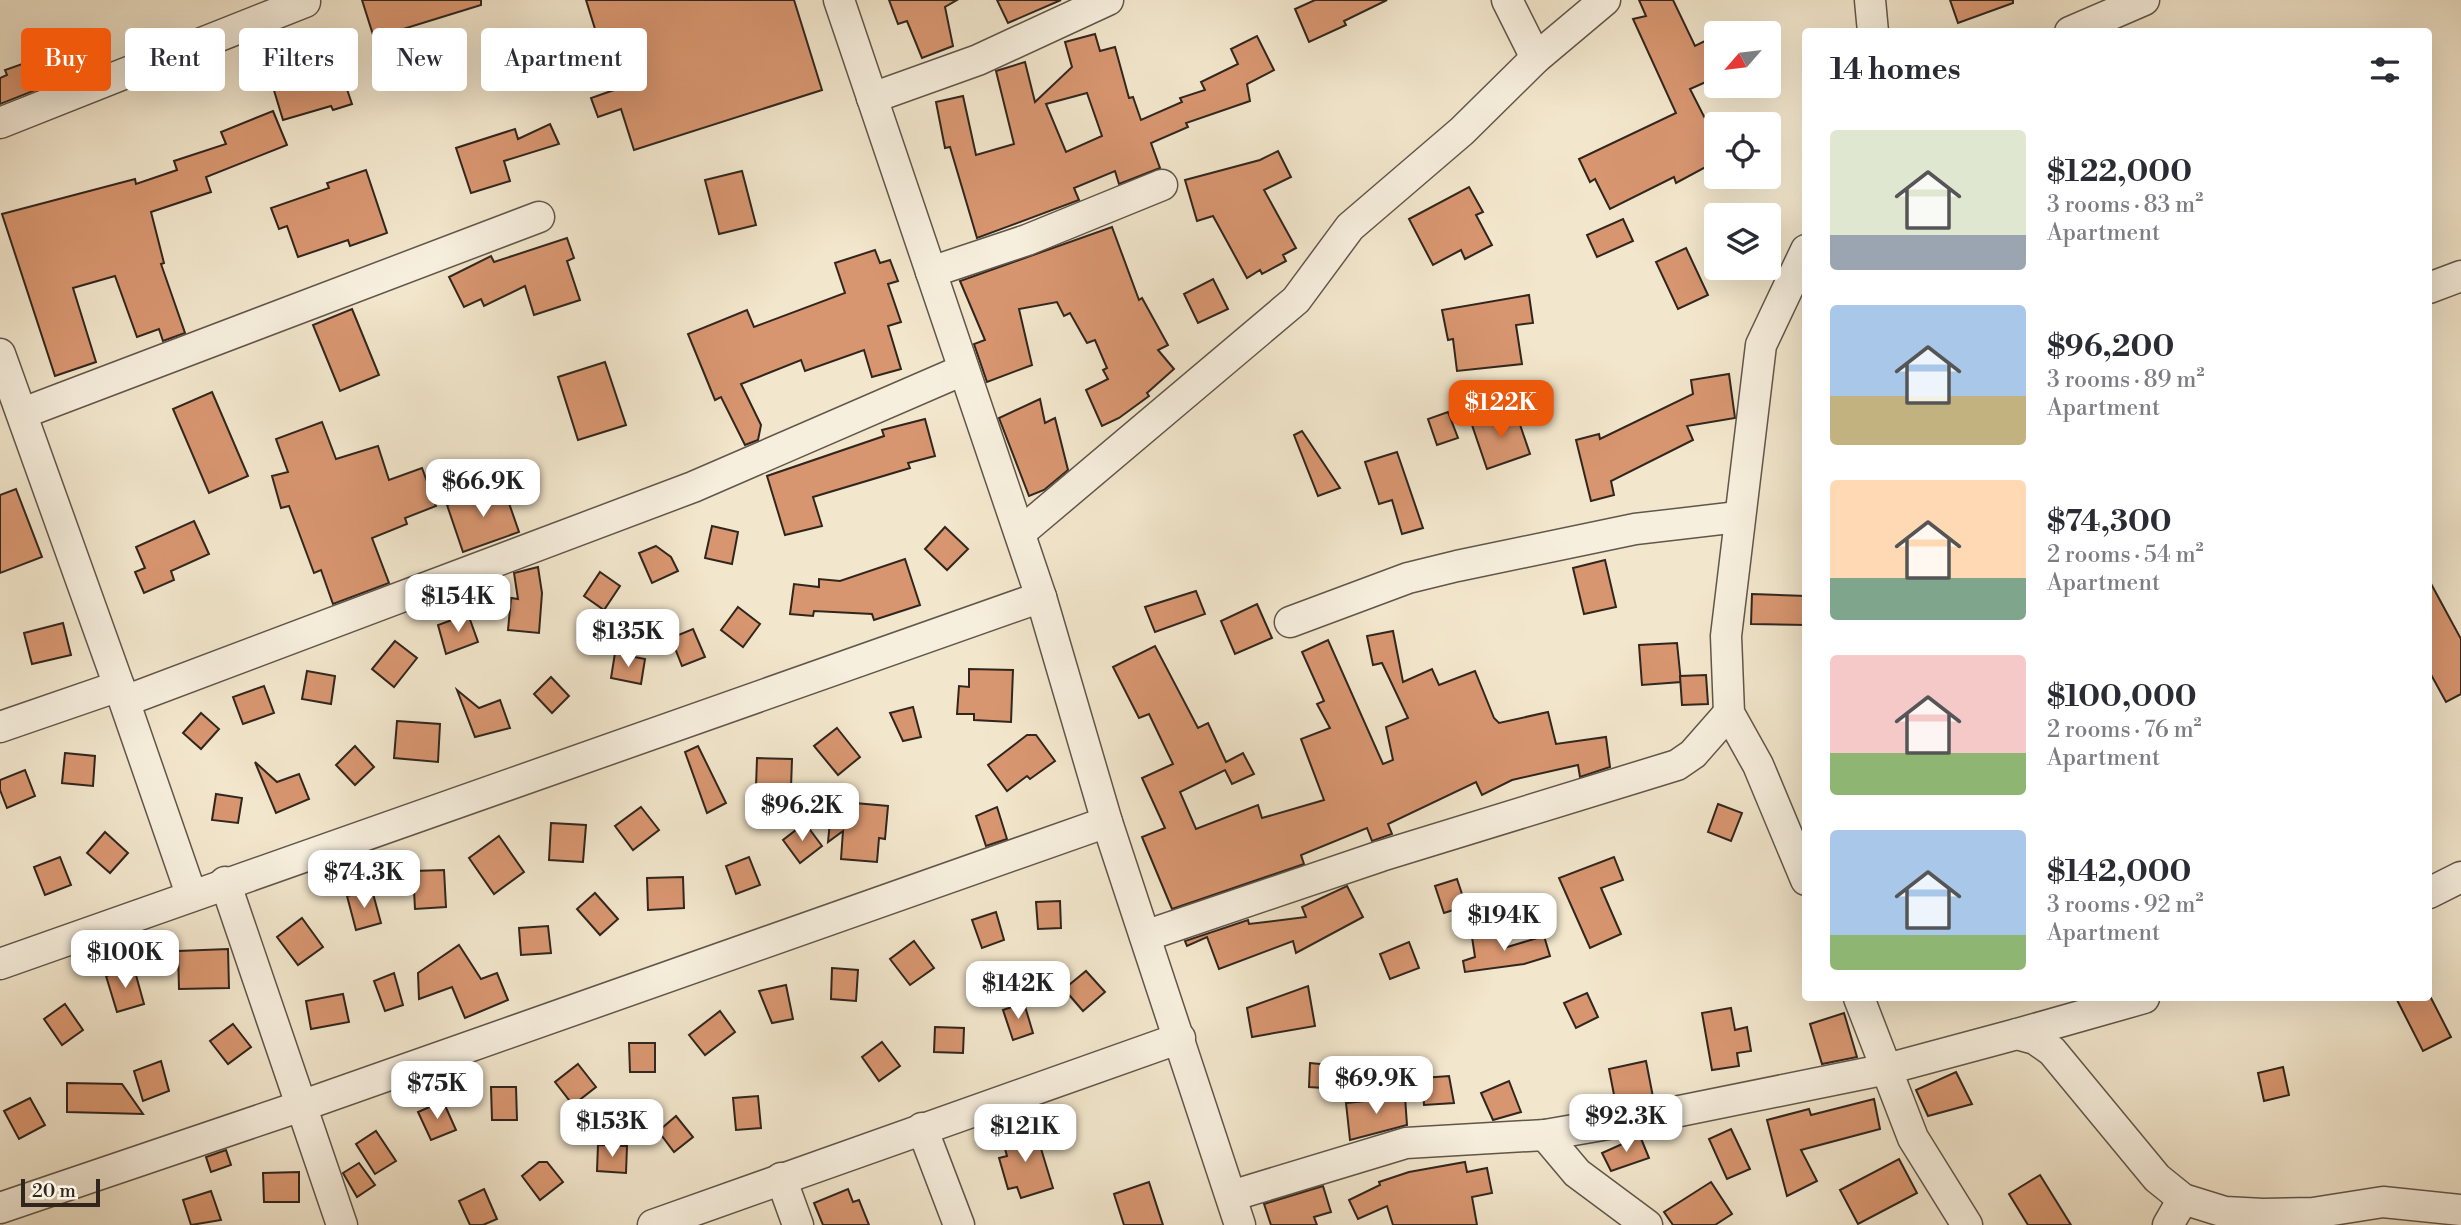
<!DOCTYPE html>
<html lang="en">
<head>
<meta charset="utf-8">
<style>
  :root { --surface:#fff; --page:#f2f2f3; --text:#2b2b33; --muted:#7c7c81; --accent:#ea580c }
  body { margin:0; font-family:"Libre Bodoni",serif; background:var(--page); color:var(--text); height:100vh; display:flex; flex-direction:column; font-size:26px; white-space:nowrap }
  * { box-sizing:border-box; margin:0 }
  p { font-size:23px; color:var(--muted) }
  .icon { flex:none; width:38px; height:38px; fill:none; stroke:currentColor; stroke-width:2; stroke-linecap:round; stroke-linejoin:round }
  .map { position:relative; flex:1; overflow:hidden }
  .drawer { position:absolute; left:1802px; top:28px; width:630px; height:973px; display:flex; flex-direction:column; background:var(--surface); border-radius:7px; box-shadow:0 7px 28px #0002 }
  .drawer>* { flex:none }
  .hud { position:absolute; left:21px; top:28px; width:665px; height:63px; display:flex; gap:14px }
  .needle { width:46px; rotate:242deg }
  .fabs { position:absolute; left:1704px; top:21px; display:grid; gap:14px }
  .fabs a { display:grid; place-items:center; width:77px; height:77px; border-radius:7px; background:var(--surface); box-shadow:0 7px 28px #0002; font-size:35px }
  .scale { position:absolute; left:21px; bottom:18px; width:79px; box-sizing:border-box; padding-left:7px; border:4px solid #31261e; border-top:0; font-size:19px; line-height:24px; white-space:nowrap; color:#31261e; -webkit-text-stroke:5px #f7efde; paint-order:stroke }
  .price { position:absolute; translate:-50% -60px; padding:0 16px; border-radius:14px; background:#fff; color:#222; font-size:23px; line-height:46px; filter:drop-shadow(0 2px 4px #0008) }
  .price::after { content:''; position:absolute; left:50%; top:42px; width:21px; height:16px; margin-left:-10px; background:inherit; clip-path:polygon(0 0,100% 0,50% 100%) }
  .price.active { background:var(--accent); color:#fff }
  ul { padding:0; list-style:none }
  li { display:flex; align-items:center; gap:21px; height:175px; padding:0 28px }
  li span { display:grid; place-items:center; flex:none; width:196px; height:140px; border-radius:7px; color:#555 }
  li>.icon { margin-inline-start:auto }
  span .icon { width:84px; height:84px; fill:#fffc; stroke-width:1 }
  li b { font-size:30px }
  h2 { display:flex; justify-content:space-between; align-items:center; height:84px; padding:0 28px; font-size:30px }
  .chip { padding:0 24px; border-radius:7px; background:var(--surface); box-shadow:0 7px 28px #0002; font-size:24px; line-height:63px }
  .chip.active { background:var(--accent); color:#fff }
  .map>svg:first-child { display:block }
</style>
</head>
<body>
<div class="map">
<svg width="2461" height="1225" viewBox="0 0 2461 1225">
  <rect width="100%" height="100%" fill="#f2e6cc"/>
  <filter id="stains"><feTurbulence type="fractalNoise" baseFrequency=".00286" numOctaves="4"/><feColorMatrix values="0 0 0 0 .2 0 0 0 0 .09 0 0 0 0 .02 0 0 0 .5 -.17"/></filter>
  <radialGradient id="worn" r=".72"><stop offset=".6" stop-color="#630" stop-opacity="0"/><stop offset="1" stop-color="#630" stop-opacity=".3"/></radialGradient>
  <g fill="#d89670" stroke="#31261e" stroke-width="2" fill-rule="evenodd">
    <polygon points="362,0 481,0 481,5 374,38"/>
    <polygon points="586,0 794,0 822,90 634,150 621,109 598,117 591,98 614,90"/>
    <polygon points="889,0 957,0 945,7 953,46 922,58 907,21 898,24"/>
    <polygon points="997,0 1061,0 1008,23"/>
    <polygon points="1315,0 1387,0 1344,21 1346,25 1309,42 1295,9"/>
    <polygon points="1639,0 1673,0 1695,46 1717,35 1717,77 1690,89 1717,142 1717,161 1676,183 1674,177 1610,209 1595,179 1590,182 1579,159 1676,113 1633,19 1646,16"/>
    <polygon points="1950,0 2013,0 2013,3 1958,23"/>
    <path d="M1095,34L1100,51L1115,47L1129,98L1133,97L1141,120L1182,102L1180,98L1205,90L1201,82L1238,64L1231,49L1257,36L1274,70L1247,84L1250,101L1186,123L1188,127L1151,143L1160,168L1119,184L1115,171L1074,188L1079,200L977,238L950,147L945,148L936,102L963,96L976,155L1014,144L996,71L1025,62L1035,102L1072,67L1065,42ZM1087,93L1102,136L1066,152L1046,104Z"/>
    <polygon points="333,48 352,104 333,110 331,106 283,120 269,74 317,59 316,53"/>
    <polygon points="42,57 51,84 0,104 0,78 7,75 5,70"/>
    <polygon points="273,111 287,145 206,177 211,192 151,212 164,263 161,264 185,333 163,341 159,329 137,337 115,276 73,288 96,362 55,376 2,214 135,179 136,184 177,170 174,161 226,144 221,132"/>
    <polygon points="550,124 559,144 504,161 510,181 471,193 456,148 515,129 518,139"/>
    <polygon points="1278,151 1291,177 1264,190 1296,248 1283,255 1286,261 1262,274 1260,270 1247,278 1213,216 1197,221 1185,180 1260,160"/>
    <polygon points="366,170 387,233 350,246 348,240 298,257 287,226 279,229 271,208 329,188 327,183"/>
    <polygon points="742,171 756,225 719,234 705,180"/>
    <polygon points="1469,187 1483,212 1476,215 1492,245 1465,259 1461,250 1433,265 1409,219"/>
    <polygon points="1623,219 1633,241 1597,257 1587,235"/>
    <polygon points="1112,227 1139,300 1142,298 1168,345 1158,350 1174,369 1147,393 1149,396 1119,418 1102,426 1086,390 1108,379 1103,370 1107,368 1095,340 1087,343 1070,313 1064,316 1057,302 1019,309 1032,365 987,382 974,344 985,340 960,281"/>
    <polygon points="567,238 574,258 567,261 580,300 534,315 525,286 484,306 481,299 464,307 449,277 491,256 494,262"/>
    <polygon points="1686,248 1708,295 1678,309 1656,262"/>
    <polygon points="875,250 880,263 890,260 898,281 888,284 901,322 888,326 901,369 872,377 864,350 805,371 801,360 741,384 761,425 758,440 745,445 721,397 715,400 688,334 747,310 754,327 845,293 835,263"/>
    <polygon points="1213,279 1228,309 1198,323 1184,294"/>
    <polygon points="1529,295 1533,323 1516,325 1522,364 1457,371 1453,339 1448,340 1442,310"/>
    <polygon points="352,309 379,375 340,391 313,325"/>
    <polygon points="605,362 626,425 578,440 558,377"/>
    <polygon points="1729,374 1735,418 1687,426 1693,440 1611,481 1614,495 1591,501 1576,440 1599,434 1600,439 1693,394 1691,380"/>
    <polygon points="212,392 248,476 209,493 173,409"/>
    <polygon points="1040,399 1045,423 1055,418 1068,470 1044,490 1029,496 999,418"/>
    <polygon points="1515,410 1530,454 1487,469 1472,425"/>
    <polygon points="1448,412 1458,438 1437,445 1428,419"/>
    <polygon points="925,419 935,456 908,463 910,468 813,497 822,526 785,535 767,476 884,436 882,430"/>
    <polygon points="322,422 336,459 378,446 389,480 422,468 436,506 405,518 407,524 372,538 389,583 333,604 321,570 314,573 289,506 281,508 272,476 288,472 276,439"/>
    <polygon points="1302,431 1340,488 1318,496 1294,435"/>
    <polygon points="1397,452 1423,528 1402,534 1392,500 1379,504 1365,462"/>
    <polygon points="503,486 519,532 463,552 447,505"/>
    <polygon points="16,489 42,557 0,573 0,495"/>
    <polygon points="194,521 209,554 171,571 174,580 144,593 135,572 145,568 136,547"/>
    <polygon points="712,526 738,532 732,564 705,558"/>
    <polygon points="945,527 968,549 947,570 925,549"/>
    <polygon points="656,546 671,557 678,571 652,583 639,553"/>
    <polygon points="905,559 920,605 874,620 872,614 814,611 813,616 790,614 794,584 819,587 819,579 840,581"/>
    <polygon points="1605,560 1616,607 1584,614 1573,568"/>
    <polygon points="538,567 542,593 539,633 508,630 511,598 518,599 514,573"/>
    <polygon points="600,572 620,586 604,610 584,596"/>
    <polygon points="2429,580 2461,639 2461,694 2446,702 2429,671"/>
    <polygon points="1196,591 1205,614 1155,632 1145,607"/>
    <polygon points="1752,594 1806,596 1806,625 1751,624"/>
    <polygon points="1257,604 1272,638 1235,654 1221,621"/>
    <polygon points="738,607 760,624 743,647 721,630"/>
    <polygon points="468,614 478,642 446,654 438,625"/>
    <polygon points="63,623 71,655 32,664 24,633"/>
    <polygon points="693,629 705,657 682,666 671,638"/>
    <polygon points="1393,631 1403,682 1432,669 1439,685 1475,671 1494,718 1499,723 1548,712 1556,744 1606,737 1610,767 1580,777 1578,765 1512,780 1482,795 1476,782 1388,824 1392,834 1372,841 1367,828 1301,855 1304,864 1172,909 1142,837 1165,828 1142,778 1173,764 1149,714 1139,718 1113,667 1155,646 1198,728 1208,723 1226,762 1243,753 1254,774 1232,784 1225,770 1180,792 1196,829 1258,805 1262,818 1324,800 1301,739 1330,728 1317,704 1324,701 1302,652 1328,640 1383,764 1393,760 1386,727 1408,718 1382,663 1373,665 1367,636"/>
    <polygon points="395,641 417,658 394,687 372,669"/>
    <polygon points="1677,643 1681,682 1642,685 1639,645"/>
    <polygon points="615,653 645,659 641,684 611,678"/>
    <polygon points="969,669 1013,670 1011,722 974,720 974,714 957,714 959,686 969,687"/>
    <polygon points="307,671 335,676 331,704 302,699"/>
    <polygon points="1706,675 1708,704 1682,705 1680,676"/>
    <polygon points="551,677 569,696 552,713 534,694"/>
    <polygon points="264,686 274,713 243,724 233,697"/>
    <polygon points="457,690 479,708 500,700 510,728 475,737"/>
    <polygon points="913,707 921,737 903,741 890,713"/>
    <polygon points="201,713 219,729 201,749 183,733"/>
    <polygon points="397,721 440,724 438,762 394,758"/>
    <polygon points="837,728 860,757 838,775 814,746"/>
    <polygon points="1027,735 1036,735 1055,761 1030,779 1027,776 1007,791 988,765"/>
    <polygon points="355,746 374,767 355,785 336,765"/>
    <polygon points="698,746 726,803 707,813 685,752"/>
    <polygon points="65,753 95,756 93,786 62,783"/>
    <polygon points="757,758 792,759 791,788 756,787"/>
    <polygon points="255,762 277,782 299,774 309,799 276,813"/>
    <polygon points="25,770 35,796 7,808 0,790 0,780"/>
    <polygon points="216,794 242,798 238,823 212,820"/>
    <polygon points="832,801 888,806 885,839 879,838 877,862 841,859 843,831 828,842"/>
    <polygon points="1718,804 1742,813 1731,841 1708,832"/>
    <polygon points="641,807 659,830 633,850 615,826"/>
    <polygon points="997,807 1007,839 986,846 976,816"/>
    <polygon points="551,823 586,825 583,862 549,860"/>
    <polygon points="805,823 822,846 800,863 783,840"/>
    <polygon points="105,832 128,853 110,873 87,853"/>
    <polygon points="499,836 524,872 494,894 469,858"/>
    <polygon points="60,857 71,885 45,895 34,867"/>
    <polygon points="749,857 760,885 736,894 726,866"/>
    <polygon points="1614,857 1623,880 1601,888 1621,934 1590,948 1559,878"/>
    <polygon points="444,870 446,907 415,909 413,871"/>
    <polygon points="683,877 684,908 648,910 647,878"/>
    <polygon points="1457,879 1466,906 1444,913 1435,886"/>
    <polygon points="1347,886 1363,917 1296,953 1293,941 1219,969 1207,937 1187,946 1185,941 1248,920 1249,924 1306,917 1302,907"/>
    <polygon points="372,890 381,923 356,930 347,896"/>
    <polygon points="595,893 618,919 600,935 577,909"/>
    <polygon points="1060,901 1061,928 1038,929 1036,902"/>
    <polygon points="996,912 1004,940 982,948 972,920"/>
    <polygon points="302,918 323,947 298,965 277,937"/>
    <polygon points="548,926 551,953 521,955 519,928"/>
    <polygon points="1502,933 1504,948 1544,936 1550,956 1524,964 1465,972 1463,961 1475,957 1472,937"/>
    <polygon points="914,941 934,968 910,985 890,959"/>
    <polygon points="1409,942 1419,968 1390,979 1380,954"/>
    <polygon points="459,945 481,979 497,973 508,1000 465,1018 452,987 419,999 418,973"/>
    <polygon points="228,949 229,988 179,989 178,951"/>
    <polygon points="134,968 144,1004 117,1012 106,976"/>
    <polygon points="832,968 858,970 856,1001 831,999"/>
    <polygon points="1086,971 1105,992 1083,1011 1064,989"/>
    <polygon points="394,973 403,1005 385,1011 374,981"/>
    <polygon points="786,985 793,1019 772,1023 759,991"/>
    <polygon points="1308,986 1315,1026 1252,1037 1247,1008"/>
    <polygon points="1587,993 1598,1017 1576,1028 1564,1003"/>
    <polygon points="343,994 349,1022 311,1029 306,1001"/>
    <polygon points="2396,998 2431,998 2451,1037 2423,1051"/>
    <polygon points="1024,1003 1033,1033 1013,1040 1003,1010"/>
    <polygon points="65,1004 83,1030 62,1045 44,1019"/>
    <polygon points="1731,1008 1735,1030 1747,1027 1751,1051 1737,1053 1739,1066 1712,1070 1702,1013"/>
    <polygon points="720,1011 735,1032 705,1055 689,1035"/>
    <polygon points="1844,1013 1857,1057 1822,1064 1810,1024"/>
    <polygon points="233,1024 251,1047 228,1064 210,1041"/>
    <polygon points="935,1027 964,1028 963,1053 934,1052"/>
    <polygon points="882,1042 900,1066 879,1081 862,1057"/>
    <polygon points="629,1043 655,1043 655,1072 630,1072"/>
    <polygon points="161,1061 169,1091 143,1101 134,1071"/>
    <polygon points="1646,1061 1653,1097 1616,1105 1609,1069"/>
    <polygon points="1310,1063 1340,1066 1339,1089 1309,1087"/>
    <polygon points="578,1064 596,1087 573,1105 555,1082"/>
    <polygon points="2283,1067 2289,1095 2264,1101 2258,1073"/>
    <polygon points="1956,1072 1972,1104 1928,1116 1916,1090"/>
    <polygon points="1449,1076 1454,1103 1424,1105 1422,1078"/>
    <polygon points="1509,1081 1521,1112 1493,1120 1481,1093"/>
    <polygon points="67,1083 122,1084 143,1114 67,1112"/>
    <polygon points="491,1087 516,1087 517,1120 492,1120"/>
    <polygon points="758,1096 761,1128 736,1130 733,1098"/>
    <polygon points="1405,1097 1407,1125 1350,1140 1346,1103"/>
    <polygon points="30,1098 45,1125 19,1139 4,1111"/>
    <polygon points="1874,1099 1880,1129 1801,1150 1817,1181 1787,1196 1767,1120 1809,1109 1811,1115"/>
    <polygon points="443,1101 456,1130 431,1140 418,1112"/>
    <polygon points="676,1116 693,1137 674,1152 662,1136 662,1128"/>
    <polygon points="1035,1129 1053,1188 1021,1198 1017,1187 1008,1189 999,1158 1007,1156 1002,1138"/>
    <polygon points="1731,1129 1750,1169 1727,1179 1709,1139"/>
    <polygon points="376,1131 396,1161 375,1174 356,1144"/>
    <polygon points="1640,1136 1649,1158 1611,1171 1602,1153"/>
    <polygon points="598,1145 627,1146 626,1173 597,1171"/>
    <polygon points="226,1150 231,1165 211,1172 206,1157"/>
    <polygon points="1899,1159 1917,1193 1858,1224 1840,1190"/>
    <polygon points="539,1162 547,1162 563,1182 540,1200 522,1176"/>
    <polygon points="1465,1162 1467,1172 1487,1168 1492,1193 1472,1197 1477,1225 1393,1225 1387,1206 1358,1219 1349,1200 1380,1185 1379,1182 1409,1172"/>
    <polygon points="359,1163 375,1185 357,1197 343,1173"/>
    <polygon points="299,1172 299,1202 264,1202 263,1173"/>
    <polygon points="2040,1175 2071,1225 2028,1225 2009,1194"/>
    <polygon points="1149,1182 1163,1225 1124,1225 1114,1194"/>
    <polygon points="1711,1182 1732,1214 1715,1225 1673,1225 1664,1212"/>
    <polygon points="1323,1186 1331,1212 1314,1217 1317,1225 1271,1225 1264,1204"/>
    <polygon points="484,1189 497,1219 483,1225 470,1225 459,1201"/>
    <polygon points="848,1189 853,1202 859,1200 869,1225 823,1225 814,1203"/>
    <polygon points="211,1191 221,1220 191,1225 183,1200"/>
  </g>
  <g fill="none" stroke-linecap="round" stroke-linejoin="round">
    <g stroke="#61564a" stroke-width="33">
      <g id="minor">
        <polyline points="839,0 1041,597 1107,822 1240,1225"/>
        <polyline points="1507,0 1536,58"/>
        <polyline points="1870,0 1873,32"/>
        <polyline points="2070,32 2144,0"/>
        <polyline points="872,98 978,60 1108,0"/>
        <polyline points="0,123 305,2"/>
        <polyline points="1806,250 1761,345 1726,636 1729,713 1758,765 1806,880"/>
        <polyline points="931,272 1027,240 1162,185"/>
        <polyline points="2429,288 2461,276"/>
        <polyline points="0,354 119,686"/>
        <polyline points="23,413 539,217"/>
        <polyline points="1020,533 1296,300 1350,227 1462,131 1536,58 1605,0"/>
        <polyline points="1290,622 1408,578 1457,566 1635,529 1738,517"/>
        <polyline points="125,701 693,487 963,370"/>
        <polyline points="0,727 119,686 191,894"/>
        <polyline points="225,882 342,1225"/>
        <polyline points="2429,893 2461,877"/>
        <polyline points="1145,936 1381,856 1677,765 1693,754 1729,713"/>
        <polyline points="0,964 1041,597"/>
        <polyline points="1859,998 1913,1138 1967,1225"/>
        <polyline points="2017,1034 2144,998"/>
        <polyline points="922,1128 959,1225"/>
        <polyline points="1545,1135 1577,1173 1647,1225"/>
        <polyline points="781,1178 798,1225"/>
        <polyline points="1231,1196 1406,1143 1545,1135 1660,1115 1887,1069 2017,1034 2035,1039 2052,1051 2157,1178 2183,1199 2225,1212 2263,1214 2313,1213 2383,1202 2461,1210"/>
        <polyline points="0,1208 301,1106 1107,822"/>
        <polyline points="653,1225 1180,1038"/>
        <polyline points="2168,1225 2183,1199"/>
      </g>
    </g>
    <use href="#minor" stroke="#f7efde" stroke-width="30"/>
  </g>
  <rect width="100%" height="100%" filter="url(#stains)"/>
  <rect width="100%" height="100%" fill="url(#worn)"/>
</svg>
<div class="fabs">
<a><svg class="needle" viewBox="-14 -14 28 28"><path d="M0-13l5 13h-10z" fill="#e53935"/><path d="M0 13l5-13h-10z" fill="#7c7c81"/></svg></a>
<a><svg class="icon" aria-label="locate" viewBox="0 0 24 24"><circle cx="12" cy="12" r="6"/><path d="M12 2v4M12 18v4M2 12h4M18 12h4"/></svg></a>
<a><svg class="icon" aria-label="layers" viewBox="0 0 24 24"><path d="M12 4l9 5-9 5-9-5zM3 14l9 5 9-5"/></svg></a>
</div>
<div class="scale">20 m</div>
<b class="price active" style="left:1501px;top:440px">$122K</b>
<b class="price" style="left:483px;top:519px">$66.9K</b>
<b class="price" style="left:458px;top:634px">$154K</b>
<b class="price" style="left:628px;top:669px">$135K</b>
<b class="price" style="left:802px;top:843px">$96.2K</b>
<b class="price" style="left:364px;top:910px">$74.3K</b>
<b class="price" style="left:1504px;top:953px">$194K</b>
<b class="price" style="left:125px;top:990px">$100K</b>
<b class="price" style="left:1018px;top:1021px">$142K</b>
<b class="price" style="left:1376px;top:1116px">$69.9K</b>
<b class="price" style="left:437px;top:1121px">$75K</b>
<b class="price" style="left:1626px;top:1154px">$92.3K</b>
<b class="price" style="left:612px;top:1159px">$153K</b>
<b class="price" style="left:1025px;top:1164px">$121K</b>
<div class="hud">
<a class="chip active">Buy</a>
<a class="chip">Rent</a>
<a class="chip">Filters</a>
<a class="chip">New</a>
<a class="chip">Apartment</a>
</div>
<section class="drawer">
<h2>14 homes<svg class="icon" aria-label="filters" viewBox="0 0 24 24"><path d="M4 7h16M4 17h16"/><circle cx="9" cy="7" r="2"/><circle cx="15" cy="17" r="2"/></svg></h2>
<ul>
<li><span style="background:linear-gradient(#dfe7d0 75%,#9aa5b1 0)"><svg class="icon" aria-label="home" viewBox="0 0 24 24"><path d="M3 11l9-7 9 7M6 9v11h12V9"/></svg></span><div><b>$122,000</b><p>3 rooms · 83 m²</p><p>Apartment</p></div></li>
<li><span style="background:linear-gradient(#a9c7e8 65%,#c2b280 0)"><svg class="icon" aria-label="home" viewBox="0 0 24 24"><path d="M3 11l9-7 9 7M6 9v11h12V9"/></svg></span><div><b>$96,200</b><p>3 rooms · 89 m²</p><p>Apartment</p></div></li>
<li><span style="background:linear-gradient(#ffd9b3 70%,#7fa58c 0)"><svg class="icon" aria-label="home" viewBox="0 0 24 24"><path d="M3 11l9-7 9 7M6 9v11h12V9"/></svg></span><div><b>$74,300</b><p>2 rooms · 54 m²</p><p>Apartment</p></div></li>
<li><span style="background:linear-gradient(#f6c9c9 70%,#8fb573 0)"><svg class="icon" aria-label="home" viewBox="0 0 24 24"><path d="M3 11l9-7 9 7M6 9v11h12V9"/></svg></span><div><b>$100,000</b><p>2 rooms · 76 m²</p><p>Apartment</p></div></li>
<li><span style="background:linear-gradient(#a9c7e8 75%,#8fb573 0)"><svg class="icon" aria-label="home" viewBox="0 0 24 24"><path d="M3 11l9-7 9 7M6 9v11h12V9"/></svg></span><div><b>$142,000</b><p>3 rooms · 92 m²</p><p>Apartment</p></div></li>
</ul>
</section>
</div>
</body>
</html>
